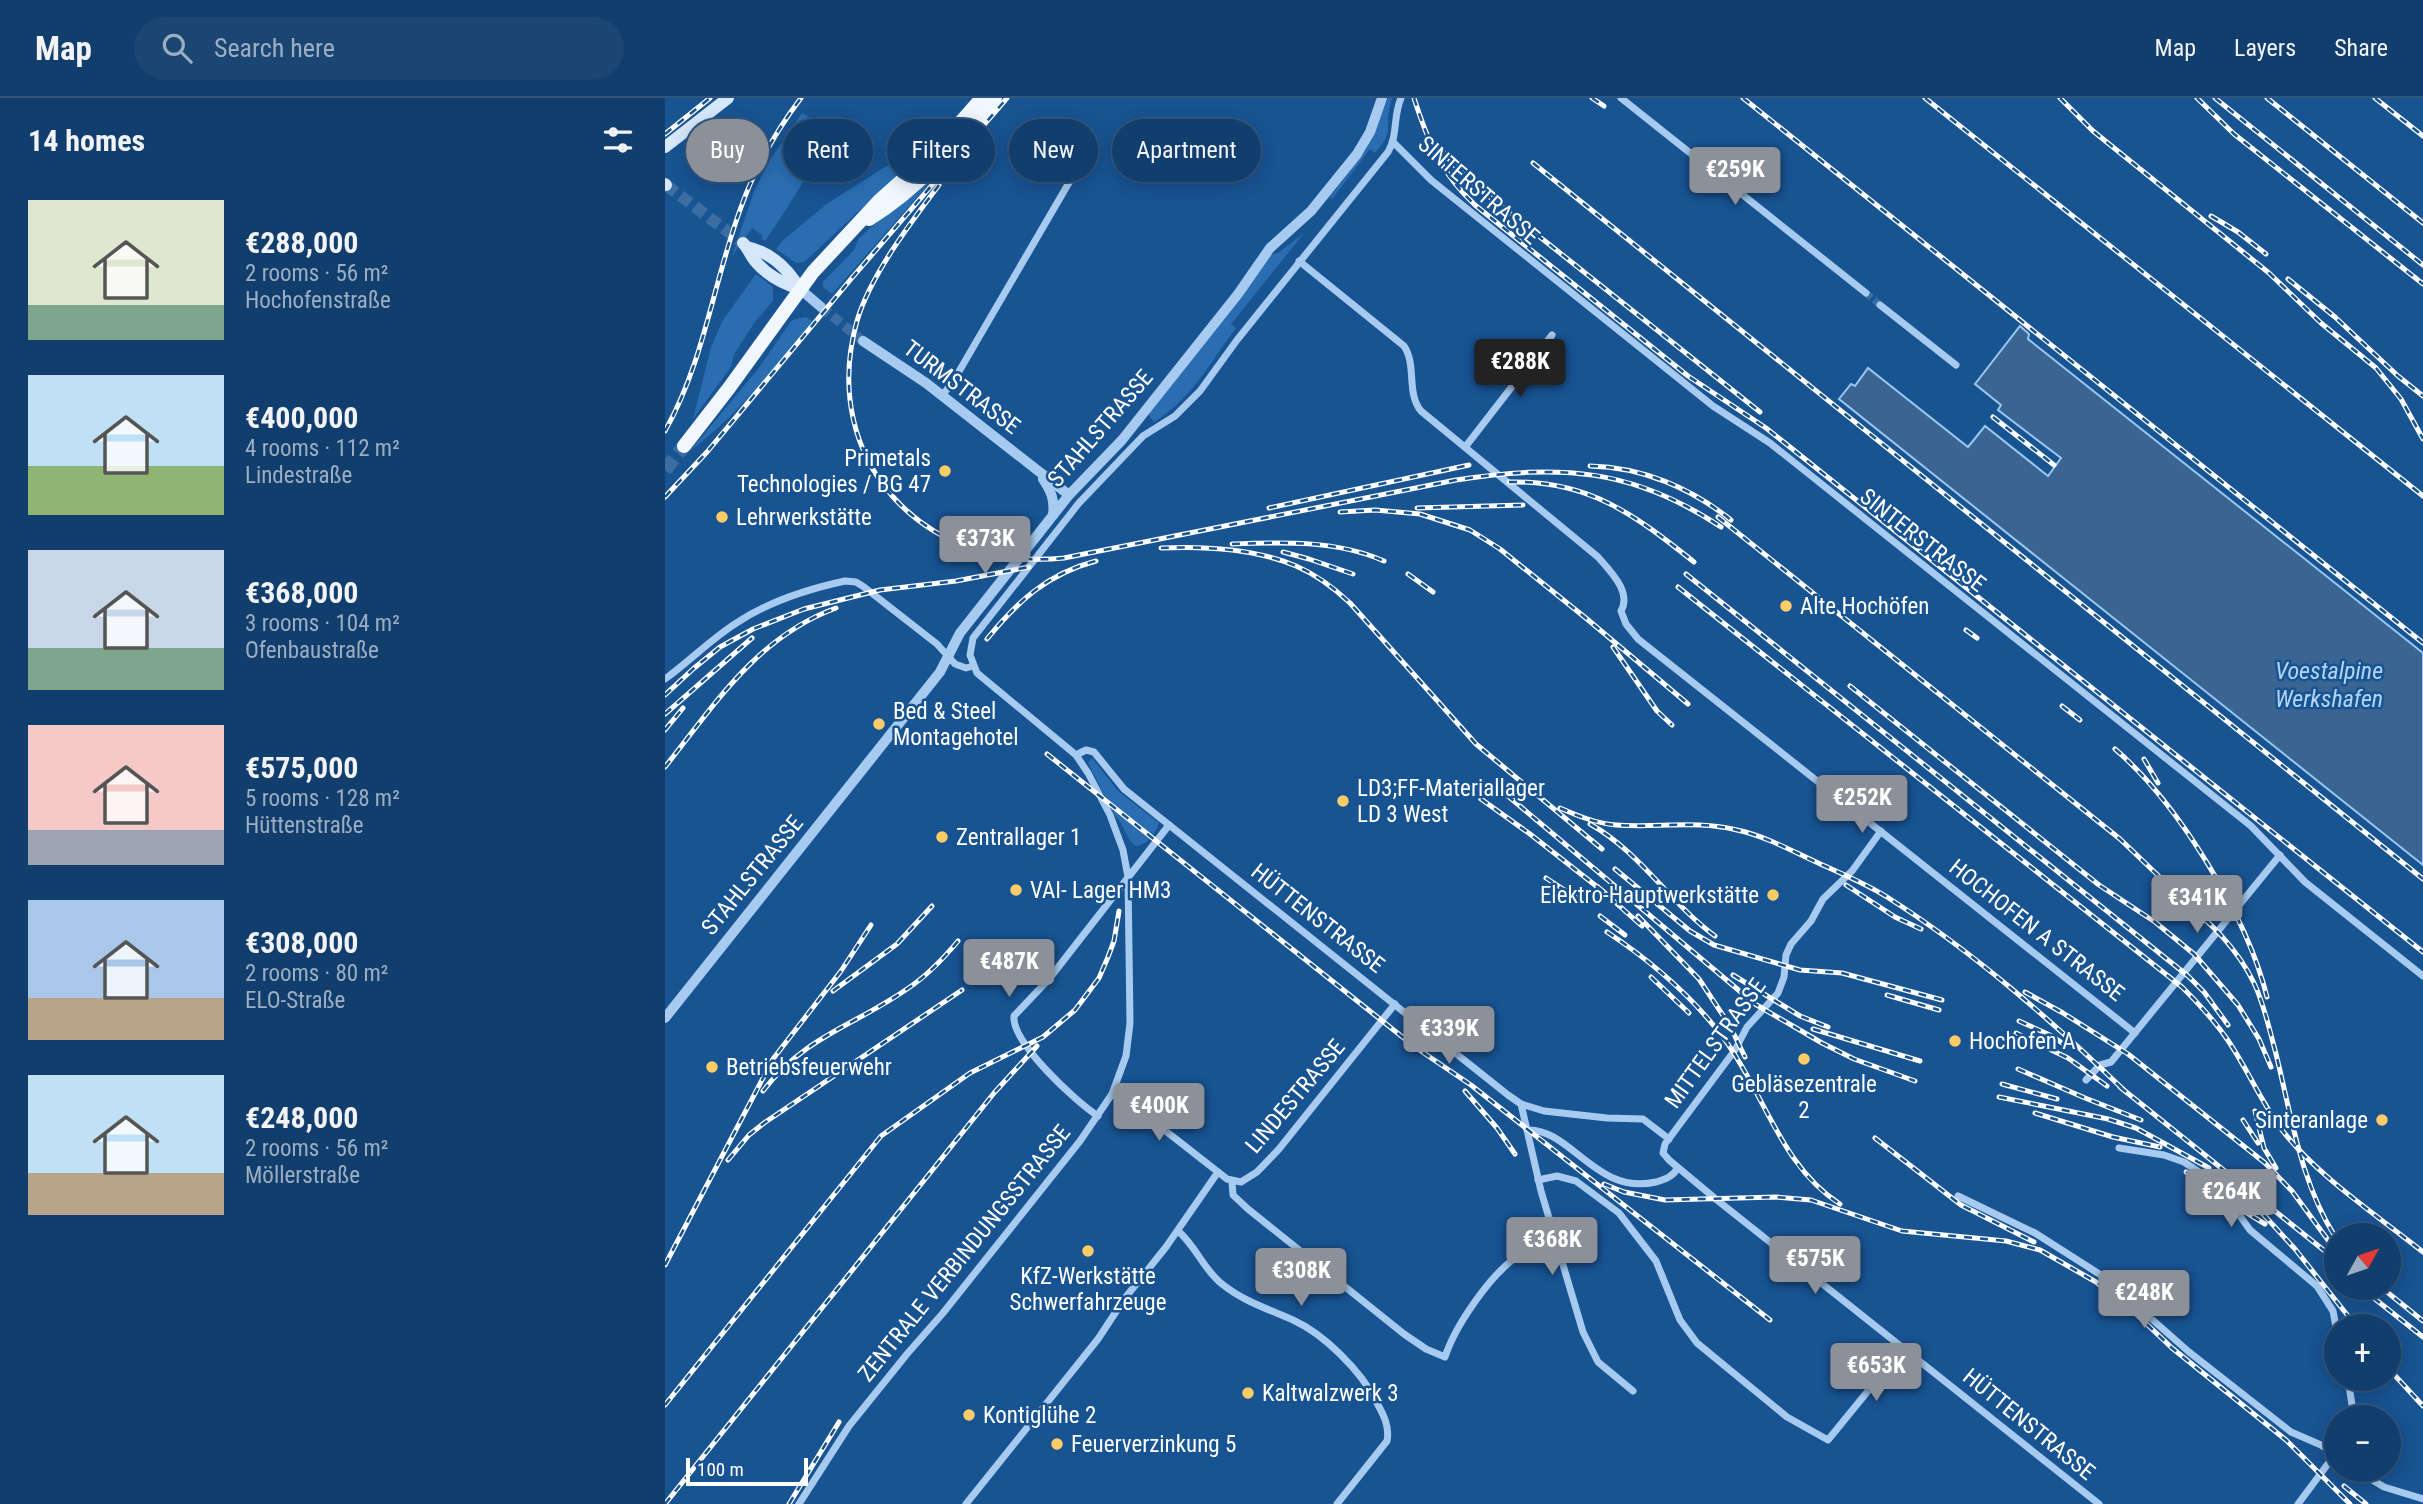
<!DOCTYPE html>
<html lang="en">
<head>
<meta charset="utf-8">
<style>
  :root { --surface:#123e6e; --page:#1b4573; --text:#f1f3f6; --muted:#9caec2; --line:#315781; --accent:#8c9099 }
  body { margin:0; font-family:"Roboto Condensed",sans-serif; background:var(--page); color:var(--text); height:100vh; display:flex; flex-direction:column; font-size:26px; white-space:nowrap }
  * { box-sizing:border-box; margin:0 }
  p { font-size:23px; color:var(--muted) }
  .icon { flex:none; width:38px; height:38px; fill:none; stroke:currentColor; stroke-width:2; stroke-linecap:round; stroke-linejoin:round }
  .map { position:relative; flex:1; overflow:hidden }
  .sheet { display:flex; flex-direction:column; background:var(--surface); width:665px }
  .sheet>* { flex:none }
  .top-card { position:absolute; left:21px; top:21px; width:665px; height:63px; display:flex; gap:14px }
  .needle { width:46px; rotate:50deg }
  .controls { position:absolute; left:1659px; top:1125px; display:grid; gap:14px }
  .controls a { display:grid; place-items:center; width:77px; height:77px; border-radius:50%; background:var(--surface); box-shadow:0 4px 18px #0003,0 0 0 2px var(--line); font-size:35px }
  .scale { position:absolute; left:21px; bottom:18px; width:122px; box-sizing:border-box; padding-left:7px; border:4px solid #fff; border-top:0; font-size:19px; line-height:24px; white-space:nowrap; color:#fff; -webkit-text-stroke:5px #185392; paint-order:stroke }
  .price { position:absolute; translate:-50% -60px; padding:0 16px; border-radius:7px; background:var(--accent); color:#fff; font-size:23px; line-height:46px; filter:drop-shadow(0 2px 4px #0008) }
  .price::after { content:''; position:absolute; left:50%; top:42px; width:21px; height:16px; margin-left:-10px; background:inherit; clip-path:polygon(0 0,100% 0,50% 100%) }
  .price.selected { background:#222; color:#fff }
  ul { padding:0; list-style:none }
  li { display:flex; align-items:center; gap:21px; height:175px; padding:0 28px }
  li span { display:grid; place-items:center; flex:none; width:196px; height:140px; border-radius:0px; color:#555 }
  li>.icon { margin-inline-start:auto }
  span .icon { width:84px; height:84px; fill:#fffc; stroke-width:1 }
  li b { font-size:30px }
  h2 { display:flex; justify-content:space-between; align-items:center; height:84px; padding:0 28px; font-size:30px }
  .tag { padding:0 24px; border-radius:32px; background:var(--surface); box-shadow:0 4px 18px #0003,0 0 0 2px var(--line); font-size:24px; line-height:63px }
  .tag.selected { background:var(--accent); color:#fff }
  header { display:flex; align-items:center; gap:42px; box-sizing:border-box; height:98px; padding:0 35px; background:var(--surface); border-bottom:2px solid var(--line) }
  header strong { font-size:33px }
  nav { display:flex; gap:38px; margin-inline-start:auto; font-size:24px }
  .search { width:490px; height:63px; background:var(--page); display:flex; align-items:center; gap:18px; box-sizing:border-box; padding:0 24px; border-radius:38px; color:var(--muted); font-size:26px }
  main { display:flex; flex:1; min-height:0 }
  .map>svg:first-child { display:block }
</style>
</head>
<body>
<header>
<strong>Map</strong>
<div class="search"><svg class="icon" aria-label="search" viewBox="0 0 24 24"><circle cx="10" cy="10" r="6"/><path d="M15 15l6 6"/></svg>Search here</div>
<nav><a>Map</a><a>Layers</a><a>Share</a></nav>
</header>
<main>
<section class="sheet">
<h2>14 homes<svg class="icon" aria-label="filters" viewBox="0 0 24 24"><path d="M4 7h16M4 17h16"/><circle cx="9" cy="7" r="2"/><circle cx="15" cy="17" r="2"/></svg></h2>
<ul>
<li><span style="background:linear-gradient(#dfe7d0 75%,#7fa58c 0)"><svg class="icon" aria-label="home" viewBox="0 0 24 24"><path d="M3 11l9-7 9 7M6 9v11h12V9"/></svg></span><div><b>€288,000</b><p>2 rooms · 56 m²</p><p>Hochofenstraße</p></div></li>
<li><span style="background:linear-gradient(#bfe0f5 65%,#8fb573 0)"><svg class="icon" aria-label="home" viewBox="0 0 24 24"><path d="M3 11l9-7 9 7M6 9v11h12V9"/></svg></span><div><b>€400,000</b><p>4 rooms · 112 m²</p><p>Lindestraße</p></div></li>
<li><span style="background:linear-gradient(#c9d6e8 70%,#7fa58c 0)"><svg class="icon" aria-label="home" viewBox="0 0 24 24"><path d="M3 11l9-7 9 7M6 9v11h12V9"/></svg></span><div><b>€368,000</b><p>3 rooms · 104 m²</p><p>Ofenbaustraße</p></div></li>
<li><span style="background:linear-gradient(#f6c9c9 75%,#9aa5b1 0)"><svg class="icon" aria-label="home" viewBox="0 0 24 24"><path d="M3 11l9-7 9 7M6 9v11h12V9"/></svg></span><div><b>€575,000</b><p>5 rooms · 128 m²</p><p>Hüttenstraße</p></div></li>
<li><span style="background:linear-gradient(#a9c7e8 70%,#b9a48a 0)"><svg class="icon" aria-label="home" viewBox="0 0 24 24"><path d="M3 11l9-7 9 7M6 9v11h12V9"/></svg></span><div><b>€308,000</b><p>2 rooms · 80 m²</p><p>ELO-Straße</p></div></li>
<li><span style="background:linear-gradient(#bfe0f5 70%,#b9a48a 0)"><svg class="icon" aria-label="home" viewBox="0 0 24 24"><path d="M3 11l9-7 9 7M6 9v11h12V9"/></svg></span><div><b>€248,000</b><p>2 rooms · 56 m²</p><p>Möllerstraße</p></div></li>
</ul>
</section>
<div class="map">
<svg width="1758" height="1406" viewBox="0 0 1758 1406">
  <rect width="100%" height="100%" fill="#185392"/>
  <g fill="#2a6eb1">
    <polygon points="723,0 727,0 723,18 723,33 720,42 710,55 705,51 667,101 665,99 701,52"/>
    <polygon points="299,11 248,68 194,113 139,164 131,165 111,151 117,143 163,105 263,42"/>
    <path d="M137,15L165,32C147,71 125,107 100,143L97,141V137L87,130L67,158L90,91L105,62Z"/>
    <polygon points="291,55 167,196 158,189 158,184 189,152 194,140"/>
    <path d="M639,135L566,226L571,230C545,264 527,301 489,324L483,316L606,157L613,155Z"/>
    <polygon points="91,176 108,189 108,203 90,224 69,256 66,269 28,321 46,249 58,222"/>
    <path d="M141,219L147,223C110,270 73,317 25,353L93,271L127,222Z"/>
    <path d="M427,660L453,693L494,725C491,735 482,747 471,748C459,740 460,726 450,718L423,665Z"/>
  </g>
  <polygon fill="#3a6592" stroke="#9ac7f2" stroke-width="2" points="1355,228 1364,236 1363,241 1758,555 1758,767 1174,301 1186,286 1190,288 1203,270 1303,349 1320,328 1383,378 1396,360 1333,312 1336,307 1310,286"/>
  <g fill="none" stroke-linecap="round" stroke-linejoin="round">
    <polyline stroke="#3b6da2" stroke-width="7" stroke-dasharray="7 3.5" stroke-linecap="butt" points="1201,195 1215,207"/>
    <polyline stroke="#3b6da2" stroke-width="10" stroke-dasharray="10 5" stroke-linecap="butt" points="156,209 198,243"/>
    <polyline stroke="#3b6da2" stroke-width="12" stroke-dasharray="12 6" stroke-linecap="butt" points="1,87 78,145"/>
    <polyline stroke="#3b6da2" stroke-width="14" stroke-dasharray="14 7" stroke-linecap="butt" points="0,372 19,348"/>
    <g stroke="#a7cbf0" stroke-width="7">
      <polyline points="956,0 1201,195"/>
      <polyline points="728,44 766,82 1048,308 1105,345 1586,728 1640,784 1758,878"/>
      <path d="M634,163L739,248C752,267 741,295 756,313L933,459C945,473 967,494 956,513L961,526L973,541L1470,935"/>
      <polyline points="1215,207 1291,267"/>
      <polyline points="277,298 289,282 409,76"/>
      <polyline points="801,348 887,237"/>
      <path d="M0,581C25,563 47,540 73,524C105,503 143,491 180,483L191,484L199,489L272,546L290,566L301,570L308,568"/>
      <polyline points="411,657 421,652 429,654 459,691 843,997 856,1006 879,1013 942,1020 978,1021 1004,1041"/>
      <polyline points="1216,733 1187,773 1158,801 1146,823 1126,846 1121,857 1119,879 1113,895 1082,929 1070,952 1000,1046 998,1055 1004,1062 1052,1102 1434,1406"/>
      <polyline points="1421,982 1435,967 1446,964 1615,757"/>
      <polyline points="447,996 479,1016 562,1081 576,1084 592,1074 614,1051 730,906"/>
      <polyline points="856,1006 876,1093 918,1234 933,1264 968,1293"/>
      <path d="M433,1018C411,1004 346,944 349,918L384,881L504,727"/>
      <path d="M862,1032C906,1030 931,1098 991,1084C1001,1081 1007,1079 1013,1070"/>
      <polyline points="1454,1050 1499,1057 1519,1064 1552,1086 1585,1132 1652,1188 1668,1213 1671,1229"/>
      <polyline points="873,1082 892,1078 911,1083 954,1115 991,1163 1015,1222 1032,1245 1122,1319 1163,1342 1238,1250"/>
      <path d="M567,1084L568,1097L583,1111L739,1236L761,1251L780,1259C790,1228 824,1179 850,1160C862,1152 877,1147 891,1142"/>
      <polyline points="1293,1098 1370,1135 1439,1179 1524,1254 1626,1334 1656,1347 1671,1357"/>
      <path d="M513,1133C531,1148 538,1171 557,1186C578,1203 603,1211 628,1222C659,1236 696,1273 711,1303C718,1316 725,1328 722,1343L672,1406"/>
      <polyline points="1683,1281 1689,1320"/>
      <polyline points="1691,1372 1719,1389 1758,1401"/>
      <path d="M134,1406L184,1328L242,1256L278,1215L415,1043L447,996L461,958L465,925L463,779L458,752L445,717L423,675L411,657L312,575L305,557L308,540L414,405L478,338L510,318L535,293L572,242L723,54C733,37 728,18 736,0"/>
      <polyline points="301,1406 433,1241 460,1200 501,1149 553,1074"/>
      <polyline points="1633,1406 1671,1355"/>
    </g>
    <g stroke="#a7cbf0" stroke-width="10">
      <polyline points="135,191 156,209"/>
      <polyline points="198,243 261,285 404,397"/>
      <path d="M378,381C386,393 390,402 388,417"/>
      <polyline points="0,920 275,574 295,535 404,397 457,342 573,196 605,150 646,113 692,56 705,34 717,0"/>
    </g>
    <g stroke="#d5e7fb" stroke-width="12">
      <polyline points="0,49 63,0"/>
      <polyline points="0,86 1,87"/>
      <path d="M78,145C84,151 85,158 91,164C102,177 119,186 135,191"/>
      <path d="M82,149C105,154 123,171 135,191"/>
    </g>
    <g stroke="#f0f7ff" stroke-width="14">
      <path d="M204,121C253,91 293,45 330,0"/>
      <polyline points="19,348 64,290 148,174 214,103 273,50 317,0"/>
    </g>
    <g stroke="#fff" stroke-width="5">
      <g id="rail">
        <path d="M749,0C763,44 776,75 810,107L1023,278L1101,330L1758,854"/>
        <polyline points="927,0 939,8"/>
        <polyline points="1078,0 1758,545"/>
        <polyline points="1260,0 1758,398"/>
        <polyline points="1395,0 1428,33 1604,175 1656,225 1711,270 1736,301 1758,341"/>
        <polyline points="1532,0 1569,36 1758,186"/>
        <polyline points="1550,0 1758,167"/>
        <polyline points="1602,0 1758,125"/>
        <polyline points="1710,0 1758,38"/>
        <polyline points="0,36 45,0"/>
        <polyline points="776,52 802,81 1095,314"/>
        <polyline points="868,65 1758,781"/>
        <path d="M274,87C246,124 205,178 192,223C153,362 259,475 399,460L791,382C895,366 967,370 1056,429"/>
        <polyline points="1546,118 1573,134 1601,156"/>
        <polyline points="1623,181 1670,219 1733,278 1758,298"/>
        <polyline points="1328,319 1389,367"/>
        <path d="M0,333C39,264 48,186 75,112C89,72 111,33 136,0"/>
        <path d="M925,368C977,369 1026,390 1066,422"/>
        <path d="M844,384C924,382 970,417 1029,464"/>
        <polyline points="0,399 42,354 186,181 342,0"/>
        <polyline points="604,410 804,367"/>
        <polyline points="752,410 858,407"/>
        <polyline points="675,414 710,412 755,416 805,432 835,451 922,521 1023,606"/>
        <polyline points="1053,419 1455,741 1523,806"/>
        <path d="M567,446C617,444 672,442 719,463"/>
        <path d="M496,450C539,448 591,451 631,468C652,477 669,490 685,505L811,646L937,751"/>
        <polyline points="618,454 644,461 688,476"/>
        <polyline points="743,476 768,494"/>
        <polyline points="1021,476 1523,878 1539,894 1563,927"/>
        <path d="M1013,489L1517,889C1533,905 1549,922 1562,941C1582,970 1596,1004 1617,1032C1651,1077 1713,1118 1758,1154"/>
        <polyline points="1301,532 1312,540"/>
        <path d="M322,541C353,503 382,476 431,463"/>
        <polyline points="948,549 992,613 1007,627"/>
        <polyline points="1185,588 1434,787 1490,824 1529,856 1573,907 1594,941 1606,969"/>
        <polyline points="0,597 28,571 55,549 88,531 139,511 215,492 291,483 364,469"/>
        <polyline points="1397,608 1415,622"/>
        <polyline points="0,616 87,540"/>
        <polyline points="0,632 18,610"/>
        <path d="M1450,651C1513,705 1582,818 1602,899"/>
        <polyline points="382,656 750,949 806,987 1105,1222"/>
        <polyline points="1479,661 1493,685"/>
        <path d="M0,669C50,606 92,539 171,510"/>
        <polyline points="830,687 1090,906 1157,945 1189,961 1250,983"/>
        <polyline points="816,701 865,736 940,795"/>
        <path d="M895,710C913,718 930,725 951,727C992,730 1032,722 1072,732C1100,738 1125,752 1151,764C1175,775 1200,785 1222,799C1309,854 1387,923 1461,994"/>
        <path d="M925,726C975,754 1004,804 1050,838"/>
        <polyline points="950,771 1025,833 1049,847 1135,872 1177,875 1277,902"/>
        <polyline points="881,780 915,802"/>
        <polyline points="1181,787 1230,819 1256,831"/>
        <polyline points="933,789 977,828"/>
        <path d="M1516,801C1546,825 1572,850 1589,885C1599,906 1604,930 1610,952C1626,1015 1635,1084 1671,1140"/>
        <polyline points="935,818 960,837"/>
        <polyline points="973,818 1034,881 1065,928 1080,959"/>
        <path d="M942,834C986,863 1029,900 1060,942C1100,997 1116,1068 1175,1106"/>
        <polyline points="1068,877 1135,918 1163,929"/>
        <polyline points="986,879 1024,915"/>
        <polyline points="168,893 232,846 267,808"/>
        <polyline points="1360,894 1398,915 1463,956 1600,1065 1627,1093 1671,1153"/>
        <polyline points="1222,897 1274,912"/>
        <polyline points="1354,923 1387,938 1400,947"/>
        <polyline points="1148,931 1255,963"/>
        <polyline points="1351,935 1403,960 1442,988"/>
        <polyline points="1353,971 1420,1000 1476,1022"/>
        <polyline points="1337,986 1392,1001"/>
        <polyline points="1455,989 1671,1162"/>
        <path d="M98,993C140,938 189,928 242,891C262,878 278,861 293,843"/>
        <polyline points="800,993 832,1030 850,1056"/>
        <polyline points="1334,999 1443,1021 1471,1030 1544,1070"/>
        <polyline points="1590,1013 1599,1050 1611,1070"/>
        <polyline points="1370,1015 1448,1039 1495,1049"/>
        <polyline points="1578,1022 1593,1045"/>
        <polyline points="1210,1040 1296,1107 1369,1144"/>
        <polyline points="63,1062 84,1037 99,1025 297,892"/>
        <polyline points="1521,1074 1544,1092 1600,1126"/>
        <polyline points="939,1086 959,1094 1000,1102 1111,1099 1146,1102 1237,1133 1341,1143 1375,1152 1431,1184 1470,1215 1507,1250 1621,1342 1685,1406"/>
        <polyline points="1588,1105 1630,1151 1691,1228"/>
        <polyline points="0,1167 108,961 176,873 206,827"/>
        <polyline points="1696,1190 1758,1239"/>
        <polyline points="1717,1190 1758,1223"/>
        <polyline points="1724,1271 1758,1308"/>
        <polyline points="0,1307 216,1038 305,975 378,939 410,912 434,880 443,859 449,843 454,813"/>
        <polyline points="1679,1388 1701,1406"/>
        <polyline points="0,1406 329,995 372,948"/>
        <polyline points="124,1406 174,1324"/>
      </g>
    </g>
    <use href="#rail" stroke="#185392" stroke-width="2.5" stroke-dasharray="8" stroke-linecap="butt"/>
  </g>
  <g fill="#fc6" stroke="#185392" stroke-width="2.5">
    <circle cx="280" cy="373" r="7"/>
    <circle cx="57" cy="419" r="7"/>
    <circle cx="1121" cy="508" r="7"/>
    <circle cx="214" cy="626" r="7"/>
    <circle cx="678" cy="703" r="7"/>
    <circle cx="277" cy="739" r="7"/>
    <circle cx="351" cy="792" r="7"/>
    <circle cx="1108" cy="797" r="7"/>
    <circle cx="1290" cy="943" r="7"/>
    <circle cx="1139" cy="961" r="7"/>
    <circle cx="47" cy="969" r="7"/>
    <circle cx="1717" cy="1022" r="7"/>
    <circle cx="423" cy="1153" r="7"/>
    <circle cx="583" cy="1295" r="7"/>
    <circle cx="304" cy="1317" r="7"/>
    <circle cx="392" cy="1346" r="7"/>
  </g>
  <g text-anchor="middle" stroke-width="5" stroke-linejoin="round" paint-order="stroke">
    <g font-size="23" fill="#fff" stroke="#185392">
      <text transform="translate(814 92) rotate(41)" y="8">SINTERSTRASSE</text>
      <text transform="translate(297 289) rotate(37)" y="8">TURMSTRASSE</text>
      <text transform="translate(435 330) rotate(-49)" y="8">STAHLSTRASSE</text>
      <text transform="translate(1258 442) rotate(38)" y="8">SINTERSTRASSE</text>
      <text transform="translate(87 777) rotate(-51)" y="8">STAHLSTRASSE</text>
      <text transform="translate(653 820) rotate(38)" y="8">HÜTTENSTRASSE</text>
      <text transform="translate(1372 832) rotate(38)" y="8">HOCHOFEN A STRASSE</text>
      <text transform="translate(1050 945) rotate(-54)" y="8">MITTELSTRASSE</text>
      <text transform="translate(630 998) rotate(-50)" y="8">LINDESTRASSE</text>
      <text transform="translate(299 1155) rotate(-51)" y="8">ZENTRALE VERBINDUNGSSTRASSE</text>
      <text transform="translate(1364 1326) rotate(39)" y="8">HÜTTENSTRASSE</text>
    </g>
    <g font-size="23" fill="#fff" stroke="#185392" text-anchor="start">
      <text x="266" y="368" text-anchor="end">Primetals<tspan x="266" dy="26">Technologies / BG 47</tspan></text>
      <text x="71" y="427">Lehrwerkstätte</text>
      <text x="1135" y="516">Alte Hochöfen</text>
      <text x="228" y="621">Bed &amp; Steel<tspan x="228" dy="26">Montagehotel</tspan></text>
      <text x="692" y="698">LD3;FF-Materiallager<tspan x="692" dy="26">LD 3 West</tspan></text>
      <text x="291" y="747">Zentrallager 1</text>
      <text x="365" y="800">VAI- Lager HM3</text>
      <text x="1094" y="805" text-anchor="end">Elektro-Hauptwerkstätte</text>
      <text x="1304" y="951">Hochofen A</text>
      <text x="61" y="977">Betriebsfeuerwehr</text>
      <text x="1139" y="994" text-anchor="middle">Gebläsezentrale<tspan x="1139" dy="26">2</tspan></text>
      <text x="1703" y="1030" text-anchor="end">Sinteranlage</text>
      <text x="423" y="1186" text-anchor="middle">KfZ-Werkstätte<tspan x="423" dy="26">Schwerfahrzeuge</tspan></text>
      <text x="597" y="1303">Kaltwalzwerk 3</text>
      <text x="318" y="1325">Kontiglühe 2</text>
      <text x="406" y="1354">Feuerverzinkung 5</text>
    </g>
    <g font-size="24" font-style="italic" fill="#b3d5f7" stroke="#185392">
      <text x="1664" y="581">Voestalpine<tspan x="1664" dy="28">Werkshafen</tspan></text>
    </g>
  </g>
</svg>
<div class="controls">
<a><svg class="needle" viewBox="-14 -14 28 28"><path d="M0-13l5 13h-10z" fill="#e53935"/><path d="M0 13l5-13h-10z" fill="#9caec2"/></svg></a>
<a>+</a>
<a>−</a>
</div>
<div class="scale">100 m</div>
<b class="price" style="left:1070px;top:109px">€259K</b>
<b class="price selected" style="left:855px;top:301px">€288K</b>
<b class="price" style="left:320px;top:478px">€373K</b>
<b class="price" style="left:1197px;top:737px">€252K</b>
<b class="price" style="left:1532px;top:837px">€341K</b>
<b class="price" style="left:344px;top:901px">€487K</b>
<b class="price" style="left:784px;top:968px">€339K</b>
<b class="price" style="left:494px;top:1045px">€400K</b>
<b class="price" style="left:1566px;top:1131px">€264K</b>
<b class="price" style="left:887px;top:1179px">€368K</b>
<b class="price" style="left:1150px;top:1198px">€575K</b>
<b class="price" style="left:636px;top:1210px">€308K</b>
<b class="price" style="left:1479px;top:1232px">€248K</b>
<b class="price" style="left:1211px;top:1305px">€653K</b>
<div class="top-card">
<a class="tag selected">Buy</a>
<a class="tag">Rent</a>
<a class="tag">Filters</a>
<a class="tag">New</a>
<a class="tag">Apartment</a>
</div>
</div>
</main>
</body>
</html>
